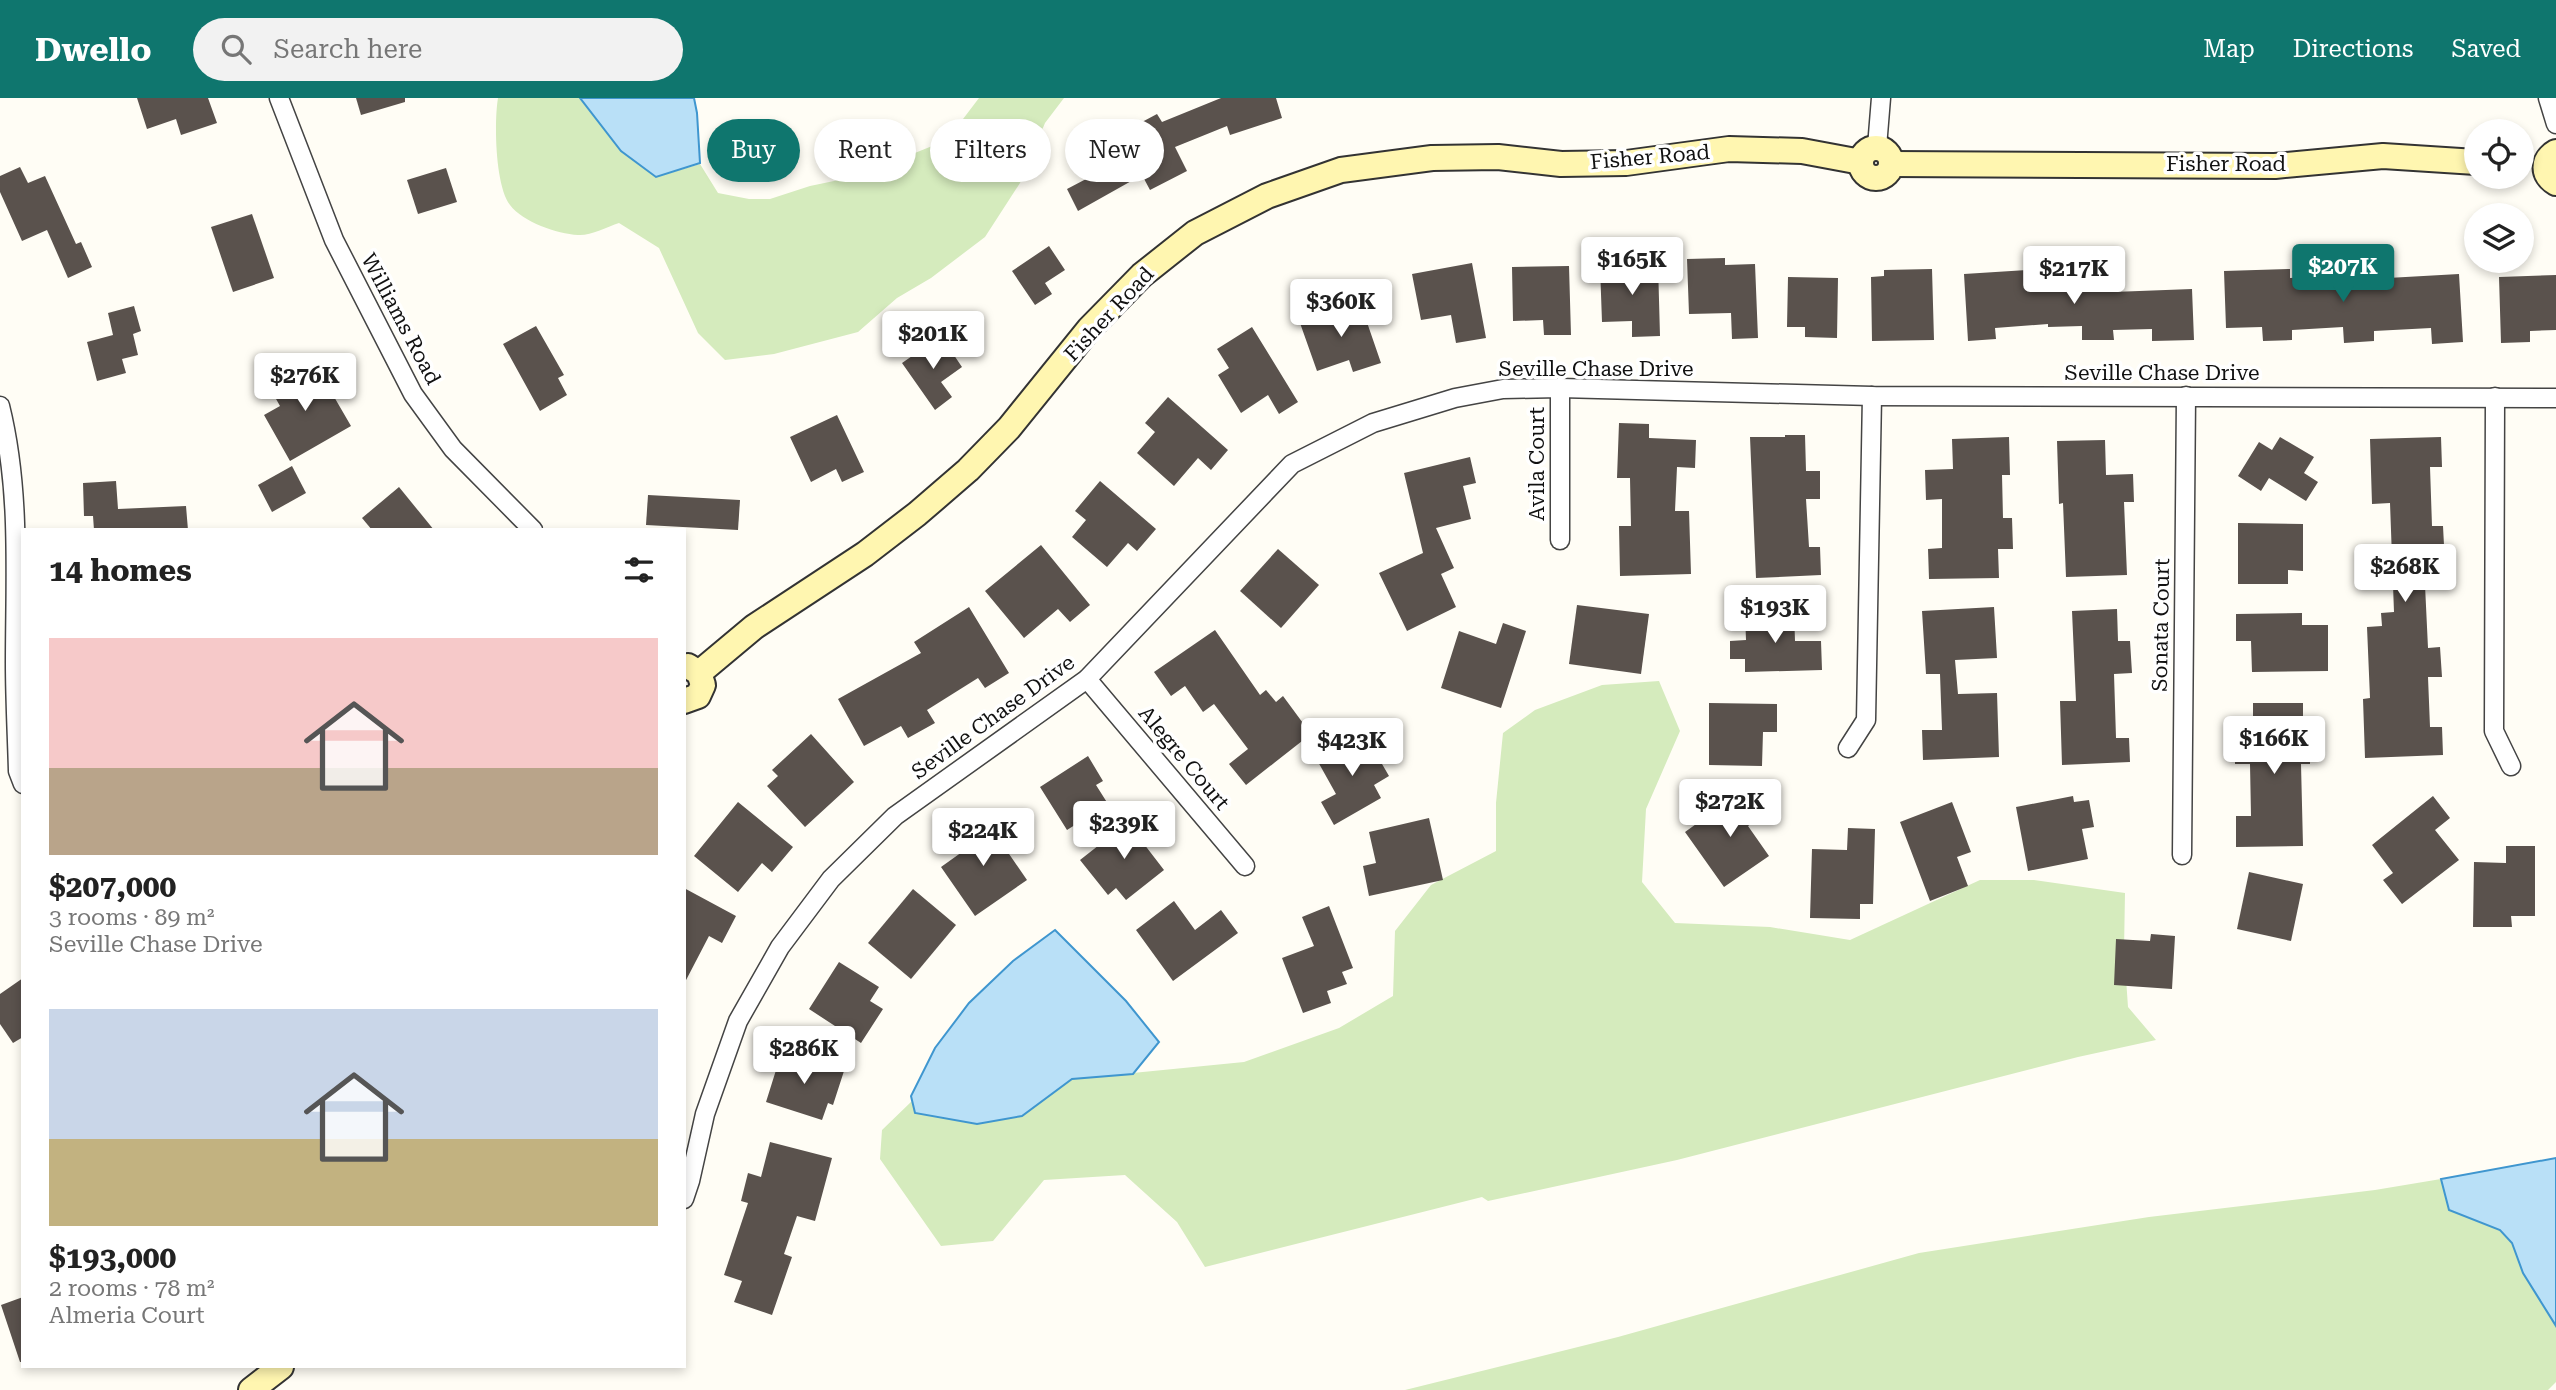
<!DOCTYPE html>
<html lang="en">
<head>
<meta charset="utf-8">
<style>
  :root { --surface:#fff; --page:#f2f2f2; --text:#222; --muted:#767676; --accent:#0f766e }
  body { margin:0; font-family:"Roboto Serif",serif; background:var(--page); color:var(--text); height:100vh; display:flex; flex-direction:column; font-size:26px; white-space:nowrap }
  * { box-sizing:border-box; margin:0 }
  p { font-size:23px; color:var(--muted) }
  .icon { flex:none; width:38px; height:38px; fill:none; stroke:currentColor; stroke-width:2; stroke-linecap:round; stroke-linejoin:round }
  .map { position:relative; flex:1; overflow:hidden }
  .drawer { position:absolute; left:21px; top:430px; width:665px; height:840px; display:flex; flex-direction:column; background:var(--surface); border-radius:0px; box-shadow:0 4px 10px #0003 }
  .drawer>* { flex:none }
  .hud { position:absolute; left:707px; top:21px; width:665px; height:63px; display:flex; gap:14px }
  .fabs { position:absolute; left:2464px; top:21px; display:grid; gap:14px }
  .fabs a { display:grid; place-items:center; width:70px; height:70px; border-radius:50%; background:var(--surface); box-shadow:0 4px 10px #0003; font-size:35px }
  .price { position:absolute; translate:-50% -60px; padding:0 16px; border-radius:7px; background:#fff; color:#222; font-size:23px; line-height:46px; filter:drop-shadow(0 2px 4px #0008) }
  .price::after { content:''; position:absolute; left:50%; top:42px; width:21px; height:16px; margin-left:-10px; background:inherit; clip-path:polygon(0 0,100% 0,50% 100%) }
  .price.on { background:var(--accent); color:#fff }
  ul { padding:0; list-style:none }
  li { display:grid; align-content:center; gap:14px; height:371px; padding:0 28px }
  li span { display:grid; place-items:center; height:217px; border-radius:0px; color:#555 }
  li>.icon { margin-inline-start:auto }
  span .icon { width:126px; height:126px; fill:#fffc; stroke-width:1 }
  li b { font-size:30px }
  h2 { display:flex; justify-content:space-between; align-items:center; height:84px; padding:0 28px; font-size:30px }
  .chip { padding:0 24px; border-radius:32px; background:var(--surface); box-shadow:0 4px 10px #0003; font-size:24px; line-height:63px }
  .chip.on { background:var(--accent); color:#fff }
  header { display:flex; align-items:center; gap:42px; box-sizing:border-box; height:98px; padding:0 35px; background:var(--accent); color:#fff }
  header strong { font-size:33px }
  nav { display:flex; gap:38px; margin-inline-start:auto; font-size:24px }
  .search { width:490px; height:63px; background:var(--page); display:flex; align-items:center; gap:18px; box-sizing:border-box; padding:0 24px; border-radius:38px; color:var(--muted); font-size:26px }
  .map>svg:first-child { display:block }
</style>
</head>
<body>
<header>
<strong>Dwello</strong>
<div class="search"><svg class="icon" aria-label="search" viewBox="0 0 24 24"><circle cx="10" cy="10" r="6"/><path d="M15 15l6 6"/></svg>Search here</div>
<nav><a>Map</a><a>Directions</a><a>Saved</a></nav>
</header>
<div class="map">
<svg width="2556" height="1292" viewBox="0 0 2556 1292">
  <rect width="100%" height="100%" fill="#fffdf5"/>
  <g fill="#d5ebbd">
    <path d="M498,0H580L656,79L700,66L718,95L749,101H770L810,88L858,78L947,42L979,0H1064L1045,25L1020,85L985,139L931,180L897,200L858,234L774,256L725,262L698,235L659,150L619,125C607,129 590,138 578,137C557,136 523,124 510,107C495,87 494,24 498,0Z"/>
    <polygon points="1659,583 1680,633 1646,711 1642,784 1675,825 1770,829 1850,842 1980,782 2034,782 2125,795 2124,852 2128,909 2156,942 2078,959 1677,1062 1488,1103 1482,1099 1205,1169 1177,1124 1125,1077 1044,1082 993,1143 941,1148 880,1061 882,1032 912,1003 915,1015 1022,1018 1072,981 1244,964 1339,930 1393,898 1395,833 1431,787 1496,753 1496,705 1503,635 1535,612 1602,587"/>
    <polygon points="2441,1081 2449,1112 2500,1132 2512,1145 2523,1175 2556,1228 2556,1284 2548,1292 1405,1292 1618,1239 1919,1155 2149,1119 2375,1092"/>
  </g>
  <g fill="#b9e0f7" stroke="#3f96cf" stroke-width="2">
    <polygon points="580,0 694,0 697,15 700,65 656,79 621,53"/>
    <polygon points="1055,832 1126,903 1159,944 1133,976 1072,981 1022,1018 977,1026 915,1015 911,998 935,950 969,905 1013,863"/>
    <polygon points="2556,1060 2556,1228 2523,1175 2512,1145 2500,1132 2449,1112 2441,1081"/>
  </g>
  <g fill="#5a524d">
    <polygon points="137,0 208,0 217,25 181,37 176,21 147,31"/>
    <polygon points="356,0 405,0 405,4 361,17"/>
    <polygon points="1221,0 1276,0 1282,20 1230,37 1227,28 1175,49 1187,73 1150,92 1142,77 1078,113 1067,91 1107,70 1095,49 1157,16 1162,24"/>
    <polygon points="20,69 28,85 45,78 76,146 81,144 92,169 68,180 47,132 22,143 0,94 0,78"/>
    <polygon points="446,70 457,104 418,116 407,82"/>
    <polygon points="252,116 274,180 233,194 211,129"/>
    <polygon points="1049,148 1065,172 1045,185 1052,196 1035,207 1012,173"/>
    <polygon points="1725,160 1725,167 1755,166 1758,240 1732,241 1731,215 1689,216 1687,161"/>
    <polygon points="1472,165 1486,240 1456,245 1451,217 1421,222 1412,176"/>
    <polygon points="1658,166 1660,238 1632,239 1632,223 1602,224 1600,168"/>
    <polygon points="1569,168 1571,237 1544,237 1543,222 1513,223 1512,169"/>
    <polygon points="1932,171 1934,242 1872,243 1871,179 1884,178 1884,172"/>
    <polygon points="2290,171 2290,180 2370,176 2370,181 2459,176 2463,244 2432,246 2431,230 2374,233 2374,243 2344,245 2343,229 2292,232 2292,242 2263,243 2262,229 2226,230 2224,173"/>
    <polygon points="2027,172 2028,185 2061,185 2061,173 2112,173 2113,194 2192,191 2194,242 2152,243 2152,231 2113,232 2114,242 2082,242 2082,228 2048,229 2048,226 1995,230 1996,241 1968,243 1964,176"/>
    <polygon points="2556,177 2556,232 2530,233 2530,244 2501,245 2499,179"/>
    <polygon points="1788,179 1838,180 1837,240 1805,239 1805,229 1787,229"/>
    <polygon points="1360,204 1381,265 1353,274 1349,262 1317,273 1300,225"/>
    <polygon points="134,208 141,233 133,236 138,257 122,261 126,275 97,283 87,244 113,237 108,215"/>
    <polygon points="536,228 564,277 558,280 567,297 540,313 503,246"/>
    <polygon points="1252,229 1298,304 1279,316 1268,297 1241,315 1218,277 1229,270 1217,251"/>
    <polygon points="941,238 962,269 941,284 952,299 935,312 902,265"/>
    <polygon points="315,266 351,328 290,363 264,317 280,308 271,292"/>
    <polygon points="1168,299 1228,352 1211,372 1198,360 1174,388 1137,355 1155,334 1145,325"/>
    <polygon points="837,317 864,374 842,384 836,371 811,384 790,339"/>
    <polygon points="1619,325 1649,326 1649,340 1696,342 1695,370 1677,369 1675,413 1689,413 1691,476 1620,478 1619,428 1631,428 1630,380 1617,380"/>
    <polygon points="1785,337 1805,337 1806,373 1820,373 1820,401 1806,401 1809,449 1820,449 1821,477 1756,480 1750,339 1785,339"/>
    <polygon points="2009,339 2010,377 2002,377 2003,420 2012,420 2013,451 1998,451 1999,480 1929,481 1928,451 1942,450 1942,401 1926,402 1925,372 1953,371 1952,341"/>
    <polygon points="2280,339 2314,359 2304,375 2318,384 2306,403 2269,380 2261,393 2238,378 2259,344 2272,352"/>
    <polygon points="2441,339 2442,369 2430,369 2432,428 2443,428 2446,486 2425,487 2428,550 2440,549 2442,579 2428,579 2430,629 2442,629 2443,657 2365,660 2363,601 2370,600 2367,529 2382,528 2381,515 2394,514 2390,405 2372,406 2370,341"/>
    <polygon points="2105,342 2106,377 2133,376 2134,404 2124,404 2127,477 2066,479 2063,405 2059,406 2057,343"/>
    <polygon points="1470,359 1476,385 1463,388 1471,421 1436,430 1454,470 1441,476 1456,509 1407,533 1379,475 1423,455 1404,375"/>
    <polygon points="292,368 306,395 272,414 258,387"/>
    <polygon points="116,383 118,411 186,408 188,432 94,432 93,418 84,418 83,385"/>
    <polygon points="1100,383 1156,431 1137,453 1128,445 1107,469 1072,439 1086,422 1075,413"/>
    <polygon points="399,389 434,432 372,432 362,420"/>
    <polygon points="648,397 740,402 738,432 646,427"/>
    <polygon points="2238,425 2303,426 2303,473 2288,472 2288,486 2238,486"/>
    <polygon points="1041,447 1090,507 1070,524 1058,511 1024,540 985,493"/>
    <polygon points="1278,451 1319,487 1281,530 1240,493"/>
    <polygon points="1577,507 1649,516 1641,576 1569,566"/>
    <polygon points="969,509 1009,575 985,590 978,580 927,612 935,625 908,640 901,628 864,648 838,601 921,555 914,544"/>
    <polygon points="1994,509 1997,560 1955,562 1958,596 1997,595 1999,659 1923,662 1922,632 1942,632 1940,576 1926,576 1922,513"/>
    <polygon points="2117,511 2118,543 2130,543 2132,575 2114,576 2116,640 2129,640 2130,664 2062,667 2060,603 2076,603 2072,513"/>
    <polygon points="1794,513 1795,543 1821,543 1822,572 1745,574 1745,561 1730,561 1730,543 1746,542 1745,515"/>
    <polygon points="2302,515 2302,527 2328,527 2328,573 2252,574 2251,543 2236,543 2236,516"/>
    <polygon points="1503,525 1526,533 1501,610 1441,590 1459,533 1496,546"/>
    <polygon points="1215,532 1260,597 1266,592 1276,604 1283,598 1311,636 1246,687 1229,666 1248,651 1214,606 1203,614 1185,588 1171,598 1154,574"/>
    <polygon points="1709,605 1777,606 1777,634 1763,634 1762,668 1709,667"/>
    <polygon points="2253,605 2303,605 2303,623 2310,623 2310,666 2301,666 2303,748 2236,749 2236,718 2251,718 2250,666 2235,666 2235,637 2253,637"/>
    <polygon points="1364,635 1389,678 1374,687 1381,700 1334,727 1321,704 1336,696 1317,662"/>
    <polygon points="811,636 854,684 805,729 767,688 778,678 772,672"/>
    <polygon points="1088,658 1103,683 1096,687 1108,706 1067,732 1040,689"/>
    <polygon points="1745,691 1763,717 1748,728 1769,758 1724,789 1685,734"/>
    <polygon points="2073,698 2074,704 2089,702 2094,729 2082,731 2088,761 2028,773 2016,709"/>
    <polygon points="2433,698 2450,720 2435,732 2459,762 2402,806 2383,782 2393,775 2372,747"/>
    <polygon points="738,704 793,749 772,774 762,765 738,794 694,758"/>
    <polygon points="1952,704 1971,754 1957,759 1968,788 1930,803 1900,724"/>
    <polygon points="983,718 1027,782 975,818 941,769 969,749 959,734"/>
    <polygon points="1136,718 1153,739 1144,746 1164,772 1126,802 1116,790 1108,797 1080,762"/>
    <polygon points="1429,720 1443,782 1369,798 1363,768 1376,765 1369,734"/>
    <polygon points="1848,730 1875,731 1873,806 1860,806 1860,821 1810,820 1812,751 1847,752"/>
    <polygon points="2506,748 2535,748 2535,818 2511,818 2512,829 2473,829 2474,764 2506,765"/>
    <polygon points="2249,774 2303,786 2291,843 2237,831"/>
    <polygon points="684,790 736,818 722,845 709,838 684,886"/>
    <polygon points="913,791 956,827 911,881 868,845"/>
    <polygon points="1174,803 1195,832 1221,812 1238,835 1173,883 1136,832"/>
    <polygon points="1329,808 1353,870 1342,874 1347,886 1327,893 1331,905 1303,915 1282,860 1314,848 1302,819"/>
    <polygon points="2151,836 2175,838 2172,891 2114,887 2116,841 2150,843"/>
    <polygon points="839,864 879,889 870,903 883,911 861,945 809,911"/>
    <polygon points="23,880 23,939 13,945 0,926 0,896"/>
    <polygon points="782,953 844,973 833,1007 828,1005 822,1022 766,1004"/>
    <polygon points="770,1044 832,1060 815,1123 797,1118 784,1156 792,1159 772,1217 734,1204 742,1183 724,1177 748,1105 741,1103 748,1075 761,1079"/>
    <polygon points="23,1199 23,1264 20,1264 1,1207"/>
  </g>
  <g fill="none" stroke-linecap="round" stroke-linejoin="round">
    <g stroke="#444" stroke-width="21">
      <g id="street">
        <polyline points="279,0 334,142 413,296 453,351 533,432"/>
        <polyline points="2548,0 2556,26"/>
        <polyline points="1877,49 1881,0"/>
        <polyline points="2495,299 2494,633 2511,668"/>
        <path d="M0,308C21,393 15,479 15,565C15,601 17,637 18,673L23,686"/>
        <polyline points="1560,442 1560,290"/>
        <polyline points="1087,581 1245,768"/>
        <polyline points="1848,650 1866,622 1872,298"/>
        <polyline points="2182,757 2186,298"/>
        <polyline points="684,1101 690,1083 705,1016 738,923 780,849 831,781 895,718 1087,581 1292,366 1373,325 1455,300 1503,291 1560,290 1872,298 2556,300"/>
      </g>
    </g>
    <g stroke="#333" stroke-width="28">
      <g id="secondary">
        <circle cx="1876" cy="65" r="15"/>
        <path d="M2556,54C2542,62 2542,77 2556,85"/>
        <polyline points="1891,66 2275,68 2383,58 2476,64"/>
        <polyline points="699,575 754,529 865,456 917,416 968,372 1009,330 1089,231 1142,177 1195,135 1267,98 1341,72 1432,60 1498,59 1561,66 1626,65 1729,51 1802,53 1861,64"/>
        <polyline points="684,603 698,598 703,587 699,575 688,568"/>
        <polyline points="251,1292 281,1269"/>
      </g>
    </g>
    <use href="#street" stroke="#fff" stroke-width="18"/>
    <use href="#secondary" stroke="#fff6b0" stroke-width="24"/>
  </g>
  <g text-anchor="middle" stroke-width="7" stroke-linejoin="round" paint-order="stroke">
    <g font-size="21" fill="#111" stroke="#fff">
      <text transform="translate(1650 59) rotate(-5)" y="7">Fisher Road</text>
      <text x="2226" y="73">Fisher Road</text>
      <text transform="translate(1109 216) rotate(-47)" y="7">Fisher Road</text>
      <text transform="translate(401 221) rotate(62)" y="7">Williams Road</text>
      <text x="1596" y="278">Seville Chase Drive</text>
      <text x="2162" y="282">Seville Chase Drive</text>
      <text transform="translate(1537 366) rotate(-90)" y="7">Avila Court</text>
      <text transform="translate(2161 527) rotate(-89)" y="7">Sonata Court</text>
      <text transform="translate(993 619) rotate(-36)" y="7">Seville Chase Drive</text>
      <text transform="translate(1184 660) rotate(50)" y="7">Alegre Court</text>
    </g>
  </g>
</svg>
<div class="fabs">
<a><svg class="icon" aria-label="locate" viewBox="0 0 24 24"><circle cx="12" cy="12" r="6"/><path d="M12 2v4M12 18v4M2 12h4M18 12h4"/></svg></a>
<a><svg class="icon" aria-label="layers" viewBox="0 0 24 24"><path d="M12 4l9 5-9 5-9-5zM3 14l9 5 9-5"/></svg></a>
</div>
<b class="price" style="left:1632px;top:199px">$165K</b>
<b class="price on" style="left:2343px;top:206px">$207K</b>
<b class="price" style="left:2074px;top:208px">$217K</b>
<b class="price" style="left:1341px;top:241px">$360K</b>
<b class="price" style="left:933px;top:273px">$201K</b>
<b class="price" style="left:305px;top:315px">$276K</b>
<b class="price" style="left:2405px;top:506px">$268K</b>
<b class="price" style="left:1775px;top:547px">$193K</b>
<b class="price" style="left:2274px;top:678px">$166K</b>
<b class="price" style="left:1352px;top:680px">$423K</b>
<b class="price" style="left:1730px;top:741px">$272K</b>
<b class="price" style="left:1124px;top:763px">$239K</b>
<b class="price" style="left:983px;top:770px">$224K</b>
<b class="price" style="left:804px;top:988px">$286K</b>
<div class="hud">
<a class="chip on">Buy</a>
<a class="chip">Rent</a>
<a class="chip">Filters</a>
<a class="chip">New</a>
</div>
<section class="drawer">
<h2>14 homes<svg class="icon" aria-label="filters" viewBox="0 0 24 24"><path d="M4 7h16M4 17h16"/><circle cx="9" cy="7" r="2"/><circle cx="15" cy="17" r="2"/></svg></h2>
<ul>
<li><span style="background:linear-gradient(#f6c9c9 60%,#b9a48a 0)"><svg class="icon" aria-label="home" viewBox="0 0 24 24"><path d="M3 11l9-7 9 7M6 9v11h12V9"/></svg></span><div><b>$207,000</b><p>3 rooms · 89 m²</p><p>Seville Chase Drive</p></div></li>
<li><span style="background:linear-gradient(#c9d6e8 60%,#c2b280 0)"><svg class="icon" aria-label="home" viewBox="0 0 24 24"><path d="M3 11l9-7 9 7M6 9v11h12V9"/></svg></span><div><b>$193,000</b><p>2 rooms · 78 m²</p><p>Almeria Court</p></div></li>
</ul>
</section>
</div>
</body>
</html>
